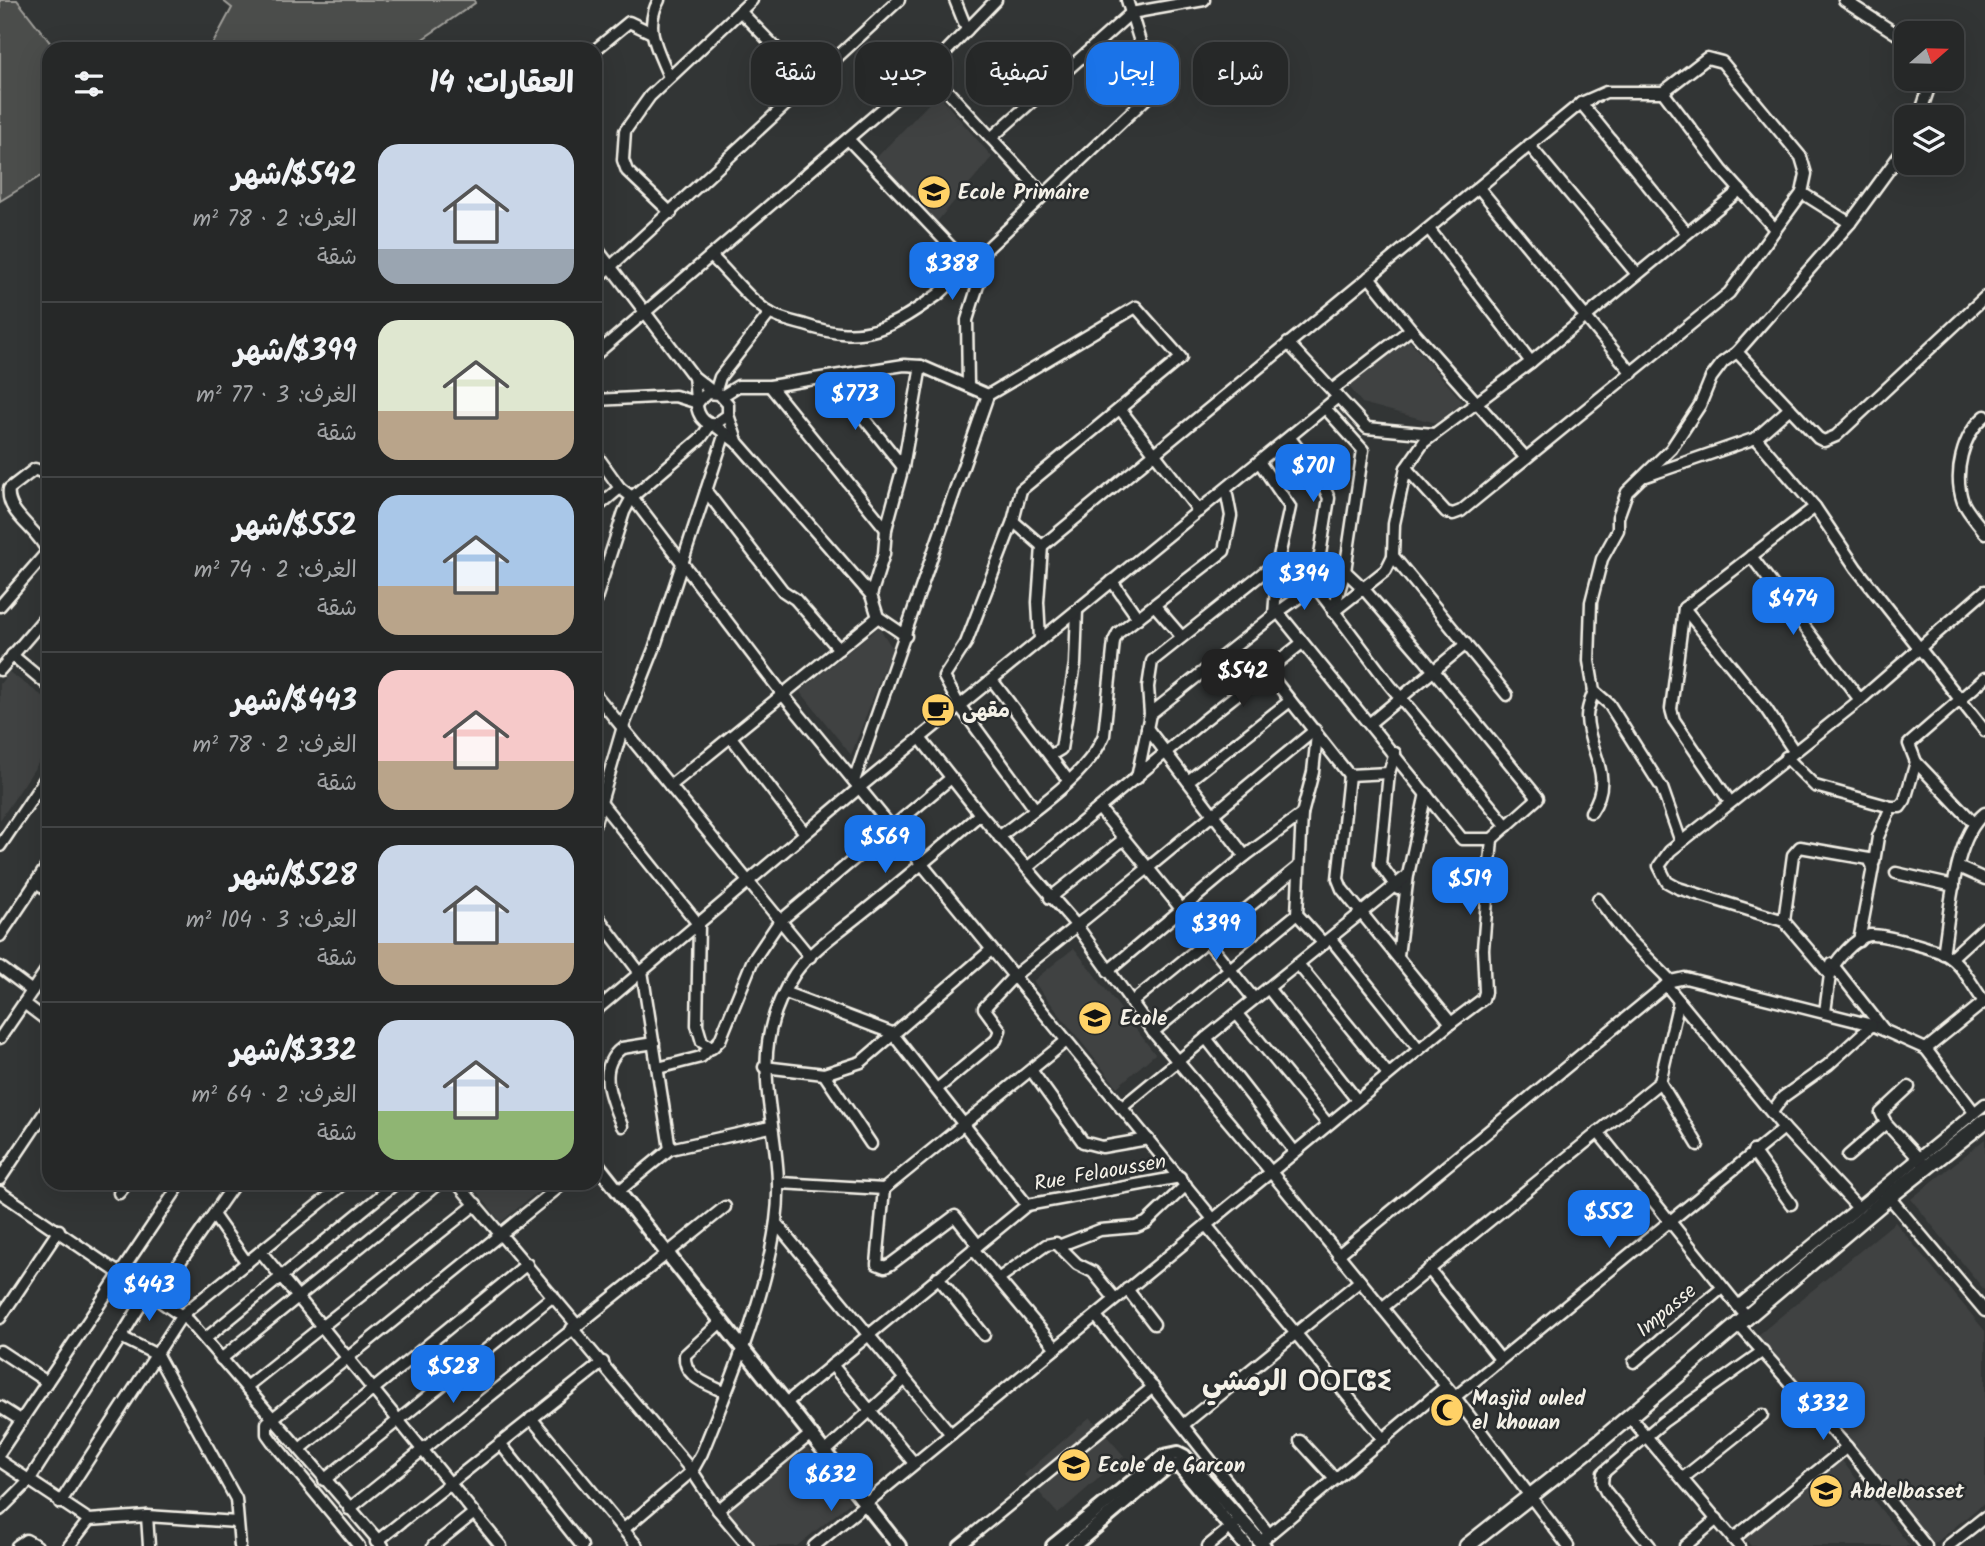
<!DOCTYPE html>
<html lang="ar">
<head>
<meta charset="utf-8">
<style>
  :root { --surface:#262828; --page:#323434; --text:#f1f3f6; --muted:#a4a6a8; --line:#424445; --accent:#1a73e8 }
  body { margin:0; font-family:Kalam,"Playpen Sans Arabic","Noto Sans Tifinagh",sans-serif; background:var(--page); color:var(--text); direction:rtl; height:100vh; display:flex; flex-direction:column; font-size:26px; white-space:nowrap }
  * { box-sizing:border-box; margin:0 }
  p { font-size:23px; color:var(--muted) }
  .icon { flex:none; width:38px; height:38px; fill:none; stroke:currentColor; stroke-width:2; stroke-linecap:round; stroke-linejoin:round }
  .map { position:relative; flex:1; overflow:hidden; direction:ltr }
  .details { position:absolute; left:42px; top:42px; width:560px; height:1148px; display:flex; flex-direction:column; background:var(--surface); border-radius:21px; box-shadow:0 7px 28px #0002,0 0 0 2px var(--line); direction:rtl }
  .details>* { flex:none }
  .guide { position:absolute; left:623px; top:42px; width:665px; height:63px; direction:rtl; display:flex; gap:14px }
  .needle { width:46px; rotate:70deg }
  .fabs { position:absolute; left:1894px; top:21px; display:grid; gap:14px }
  .fabs a { display:grid; place-items:center; width:70px; height:70px; border-radius:14px; background:var(--surface); box-shadow:0 7px 28px #0002,0 0 0 2px var(--line); font-size:35px }
  .price { position:absolute; translate:-50% -60px; padding:0 16px; border-radius:14px; background:var(--accent); color:#fff; font-size:23px; line-height:46px; filter:drop-shadow(0 2px 4px #0008) }
  .price::after { content:''; position:absolute; left:50%; top:42px; width:21px; height:16px; margin-left:-10px; background:inherit; clip-path:polygon(0 0,100% 0,50% 100%) }
  .price.current { background:#222; color:#fff }
  ul { padding:0; list-style:none }
  li { display:flex; align-items:center; gap:21px; height:175px; padding:0 28px }
  li+li { border-top:2px solid var(--line) }
  li span { display:grid; place-items:center; flex:none; width:196px; height:140px; border-radius:21px; color:#555 }
  li>.icon { margin-inline-start:auto }
  span .icon { width:84px; height:84px; fill:#fffc; stroke-width:1 }
  li b { font-size:30px }
  h2 { display:flex; justify-content:space-between; align-items:center; height:84px; padding:0 28px; font-size:30px }
  .pill { padding:0 24px; border-radius:21px; background:var(--surface); box-shadow:0 7px 28px #0002,0 0 0 2px var(--line); font-size:24px; line-height:63px }
  .pill.current { background:var(--accent); color:#fff }
  .map>svg:first-child { display:block }
</style>
</head>
<body>
<div class="map">
<svg width="1985" height="1546" viewBox="0 0 1985 1546">
  <rect width="100%" height="100%" fill="#323535"/>
  <filter id="ink" filterUnits="userSpaceOnUse"><feTurbulence type="fractalNoise" baseFrequency=".0143" numOctaves="2"/><feDisplacementMap in="SourceGraphic" scale="14" xChannelSelector="R" yChannelSelector="G"/><feConvolveMatrix kernelMatrix="1 2 1 2 8 2 1 2 1" color-interpolation-filters="sRGB"/></filter>
  <g filter="url(#ink)">
    <g fill="#404242">
      <polygon points="938,94 992,157 934,225 876,158"/>
      <polygon points="1406,337 1463,402 1436,423 1362,403 1347,384"/>
      <polygon points="879,627 892,648 851,755 800,691"/>
      <polygon points="9,672 49,701 49,747 0,820 0,684"/>
      <polygon points="1074,948 1155,1054 1117,1087 1033,981"/>
      <polygon points="1985,1139 1985,1291 1911,1199"/>
      <polygon points="470,1183 548,1183 501,1222"/>
      <polygon points="1895,1222 1985,1331 1985,1502 1932,1546 1757,1336"/>
      <polygon points="1090,1417 1124,1456 1058,1514 1024,1475"/>
      <polygon points="805,1445 851,1502 797,1546 754,1546 725,1510"/>
      <polygon points="1835,1452 1910,1546 1751,1546 1738,1530"/>
    </g>
    <g fill="#4b4d4c" stroke="#a09f9a" stroke-width="2">
      <polygon points="0,0 17,0 55,49 49,49 49,171 0,201"/>
      <polygon points="222,0 474,0 475,3 408,49 210,49 232,8"/>
    </g>
    <g fill="none" stroke-linecap="round" stroke-linejoin="round">
      <g stroke="#f4f1e8" stroke-width="15">
        <g id="minor">
          <path d="M659,0C643,28 658,50 669,77"/>
          <polyline points="955,0 967,30"/>
          <polyline points="1844,0 1906,40"/>
          <polyline points="740,11 808,81"/>
          <polyline points="595,50 629,22 650,32"/>
          <polyline points="928,70 1044,195"/>
          <polyline points="1663,92 1722,170 1774,228"/>
          <polyline points="1581,103 1686,232"/>
          <polyline points="1919,117 1932,79"/>
          <polyline points="991,138 1131,13 1204,0"/>
          <polyline points="848,139 968,265"/>
          <polyline points="1529,145 1636,273"/>
          <polyline points="1906,146 1850,223 1737,352 1818,438 1824,441 1836,436 1985,297"/>
          <polyline points="1479,188 1632,373"/>
          <polyline points="1802,193 1850,223"/>
          <polyline points="671,213 627,171 623,160 625,131 650,96 752,0"/>
          <polyline points="1429,229 1531,362"/>
          <polyline points="595,246 694,377 713,392"/>
          <path d="M711,256C730,274 748,299 770,313C779,319 794,322 805,325C865,345 890,328 939,294L1155,90L1127,0"/>
          <polyline points="1369,277 1411,329 1525,457"/>
          <polyline points="595,281 899,0"/>
          <polyline points="1288,343 1367,428 1433,434"/>
          <polyline points="595,355 928,70 996,0"/>
          <path d="M694,377C697,395 692,421 714,425L728,415V404L719,394L707,393L699,401"/>
          <polyline points="831,377 903,467"/>
          <polyline points="770,386 886,529"/>
          <polyline points="968,386 967,320 980,279 980,253"/>
          <polyline points="1332,390 1411,329"/>
          <polyline points="715,393 720,377 770,313"/>
          <polyline points="722,396 738,386 770,386 904,365 921,366 988,395"/>
          <polyline points="595,400 675,396 698,403"/>
          <polyline points="1325,408 1363,450 1345,571 1333,611"/>
          <polyline points="1120,409 1199,511"/>
          <polyline points="728,415 738,444"/>
          <path d="M1985,416C1962,435 1953,474 1963,502C1968,513 1978,523 1985,533"/>
          <polyline points="714,425 739,444 871,595 878,617 906,636"/>
          <polyline points="1290,438 1317,473 1329,498 1315,586 1389,684 1507,826"/>
          <polyline points="1756,438 1790,408"/>
          <polyline points="595,453 620,488 595,509"/>
          <polyline points="1260,463 1290,507 1278,561 1274,615"/>
          <polyline points="1646,476 1756,438 1815,507"/>
          <polyline points="620,488 632,497 784,696 1213,1219"/>
          <polyline points="706,491 783,591 795,599 839,649"/>
          <polyline points="1013,521 1042,546"/>
          <polyline points="1393,556 1507,695"/>
          <polyline points="1751,556 1860,700"/>
          <polyline points="1112,581 1138,618"/>
          <polyline points="871,595 884,554 886,529 903,467 921,366"/>
          <polyline points="595,602 624,512 632,497 701,438 711,424"/>
          <path d="M0,606L47,552C40,530 5,514 9,489L35,469L49,476"/>
          <polyline points="1156,607 1181,636"/>
          <polyline points="1684,608 1766,709 1794,751"/>
          <polyline points="1278,612 1462,839 1492,839 1538,798 1425,660 1362,587 1345,571"/>
          <polyline points="1333,612 1386,570 1393,556 1394,524 1406,468 1424,442 1531,362 1740,190"/>
          <polyline points="1040,639 1038,602 1042,546 1581,103 1606,92 1663,92 1707,58 1722,62 1801,157 1806,174 1802,193 1729,293 1461,511 1453,514 1446,512 1406,468"/>
          <polyline points="12,655 49,686"/>
          <polyline points="0,670 49,613"/>
          <polyline points="1267,671 1349,775 1389,773"/>
          <polyline points="992,680 1068,780"/>
          <polyline points="595,694 810,957"/>
          <polyline points="1150,714 1278,612 1315,586"/>
          <polyline points="1370,723 1466,644"/>
          <polyline points="1147,728 1245,856 1302,814 1297,914 1324,944"/>
          <polyline points="731,737 805,833"/>
          <polyline points="920,738 980,814 1077,926 1153,1032 1271,1172 1451,1023"/>
          <polyline points="1395,753 1389,773 1380,864 1398,889"/>
          <polyline points="1051,755 1061,749 1075,664 1077,610"/>
          <polyline points="1786,757 1815,786 1891,807 1900,807 1905,800 1916,762"/>
          <polyline points="1349,775 1338,879 1342,889 1451,1023 1483,999 1485,992 1483,949 1492,839"/>
          <polyline points="1137,778 1150,714 1148,687 1152,661 1278,561"/>
          <polyline points="854,781 988,395 1136,307 1181,358 1021,490 1013,521 966,643 944,677 959,705 1035,809"/>
          <polyline points="1188,781 1290,701"/>
          <polyline points="670,786 878,617"/>
          <polyline points="1730,802 1674,720 1671,709 1684,608 1815,507 1856,568 1985,731"/>
          <polyline points="602,804 699,925 697,1025 702,1042 712,1048 720,1040 752,962 779,922 951,778"/>
          <path d="M1591,812C1616,775 1588,753 1587,717C1587,708 1591,699 1594,691"/>
          <polyline points="1302,814 1313,772 1317,735"/>
          <polyline points="1973,822 1916,762 1909,744 1985,678"/>
          <polyline points="595,823 622,730 654,649 725,433"/>
          <path d="M999,837C1033,810 1089,774 1104,735L1114,641L1118,633L1224,551L1231,516L1226,490"/>
          <polyline points="1681,842 1662,788 1609,704 1594,691 1589,661 1591,602 1602,559 1618,530 1618,517 1627,492 1671,449 1700,405 1711,378 1723,362 1737,352"/>
          <polyline points="0,846 49,773"/>
          <polyline points="1874,862 1878,837 1891,807"/>
          <polyline points="1958,867 1985,879"/>
          <polyline points="1027,868 1202,722 1302,643"/>
          <polyline points="1896,873 1954,886"/>
          <polyline points="36,882 49,891"/>
          <polyline points="1050,898 1124,839"/>
          <polyline points="1598,899 1628,938 1671,981"/>
          <polyline points="595,913 640,973"/>
          <polyline points="1784,921 1793,855 1800,847 1869,859 1873,867 1859,941"/>
          <polyline points="0,936 49,863"/>
          <polyline points="595,938 606,928"/>
          <polyline points="1331,939 1419,1049"/>
          <path d="M1943,954C1950,915 1953,838 1985,813"/>
          <polyline points="1398,956 1408,875 1426,793"/>
          <polyline points="1951,958 1985,927"/>
          <polyline points="1298,964 1388,1074"/>
          <polyline points="1832,964 1884,1030"/>
          <polyline points="0,967 32,991"/>
          <polyline points="642,971 670,1149"/>
          <polyline points="1108,971 1245,856"/>
          <path d="M1830,975C1833,962 1856,937 1870,935C1883,934 1937,949 1948,956C1963,965 1974,989 1985,1003"/>
          <polyline points="1671,981 1685,978 1872,1025 1926,1049 1974,1112"/>
          <polyline points="1669,983 1666,985 1784,1128 1857,1207"/>
          <polyline points="1268,988 1356,1099"/>
          <polyline points="786,993 892,1033 1027,1205"/>
          <polyline points="1254,999 1148,868 1315,730"/>
          <polyline points="24,1003 49,1022"/>
          <polyline points="1131,1003 1298,867"/>
          <polyline points="595,1011 860,787 1338,397"/>
          <polyline points="1825,1012 1830,975 1784,921 1678,888 1667,882 1659,866 1670,851 1860,700 1985,591"/>
          <polyline points="1237,1014 1327,1123"/>
          <polyline points="1153,1032 1297,914"/>
          <polyline points="0,1038 49,966"/>
          <polyline points="1206,1038 1408,875"/>
          <polyline points="1926,1049 1984,1002"/>
          <polyline points="764,1067 824,1074 861,1062 991,950"/>
          <polyline points="658,1068 701,1057 710,1048"/>
          <polyline points="1031,1070 1083,1142 1102,1147 1148,1139"/>
          <polyline points="824,1074 871,1144"/>
          <polyline points="1660,1082 1698,1145"/>
          <polyline points="1909,1087 1881,1113 1886,1123 1921,1161"/>
          <polyline points="937,1089 996,1040 1000,1030 984,1008 1014,976 1148,868 1099,808"/>
          <polyline points="1121,1108 1206,1038 1294,1151"/>
          <polyline points="1772,1112 1783,1097 1828,1065 1872,1025"/>
          <path d="M622,1126C612,1101 595,1068 622,1048L654,1043"/>
          <polyline points="1598,1132 1742,1311"/>
          <polyline points="1753,1151 1791,1204"/>
          <polyline points="1848,1156 1886,1123"/>
          <polyline points="0,1179 49,1106"/>
          <polyline points="457,1183 576,1324"/>
          <polyline points="780,1183 884,1189 1065,1042"/>
          <polyline points="884,1189 877,1264 885,1267 891,1264 955,1216 978,1245"/>
          <polyline points="619,1191 670,1149 770,1127"/>
          <polyline points="0,1192 189,1321 383,1546"/>
          <polyline points="119,1193 127,1183"/>
          <polyline points="1889,1197 1985,1311"/>
          <polyline points="214,1216 247,1263"/>
          <polyline points="776,1223 905,1379 825,1452"/>
          <polyline points="1206,1225 1384,1440"/>
          <polyline points="1061,1245 1100,1230 1136,1227 1146,1223 1186,1185"/>
          <polyline points="973,1249 1056,1348"/>
          <polyline points="261,1252 501,1546"/>
          <polyline points="1338,1255 1666,985"/>
          <polyline points="1429,1269 1500,1359"/>
          <polyline points="938,1277 984,1335"/>
          <polyline points="998,1279 1046,1245 1056,1243 1077,1264 1093,1272 1115,1299"/>
          <polyline points="1127,1289 1154,1324"/>
          <polyline points="155,1298 235,1183"/>
          <polyline points="1738,1306 1985,1104"/>
          <polyline points="1382,1308 1660,1082 1679,1001"/>
          <polyline points="1096,1316 1269,1534"/>
          <polyline points="0,1318 59,1230"/>
          <path d="M721,1322L685,1355C683,1378 709,1384 726,1393"/>
          <polyline points="1737,1323 1847,1447 1926,1546"/>
          <polyline points="572,1328 692,1471 718,1510 748,1546"/>
          <polyline points="121,1337 148,1293"/>
          <polyline points="205,1339 396,1183"/>
          <polyline points="0,1351 47,1382"/>
          <polyline points="221,1359 439,1183"/>
          <polyline points="1634,1362 1722,1288"/>
          <polyline points="832,1365 914,1463"/>
          <polyline points="905,1379 951,1434"/>
          <polyline points="246,1387 476,1204"/>
          <polyline points="1455,1397 1784,1128"/>
          <polyline points="786,1403 1027,1205 1180,1177"/>
          <polyline points="0,1407 22,1421"/>
          <polyline points="1629,1416 1739,1546"/>
          <polyline points="531,1418 637,1546"/>
          <polyline points="1183,1425 1360,1281"/>
          <polyline points="1300,1441 1335,1479"/>
          <polyline points="500,1443 582,1546"/>
          <polyline points="300,1449 527,1264"/>
          <polyline points="0,1452 181,1183"/>
          <polyline points="0,1461 89,1520 147,1516 237,1522"/>
          <polyline points="1683,1478 1762,1415"/>
          <polyline points="324,1480 553,1296"/>
          <polyline points="60,1503 182,1315 345,1183"/>
          <polyline points="349,1509 725,1207"/>
          <polyline points="0,1510 28,1482 121,1337 157,1355 236,1499 240,1546"/>
          <polyline points="718,1510 811,1434"/>
          <polyline points="147,1516 149,1546"/>
          <path d="M624,1529L692,1471L702,1453C732,1378 765,1301 776,1221C789,1130 736,1062 795,973C811,950 840,931 862,913C902,881 941,848 980,814"/>
          <polyline points="1266,1537 1445,1387"/>
          <polyline points="1733,1539 1847,1447"/>
          <polyline points="376,1542 603,1362"/>
          <polyline points="17,1546 26,1540 37,1546"/>
          <polyline points="69,1546 89,1520"/>
          <polyline points="359,1546 272,1441 267,1434 267,1423 564,1183"/>
          <polyline points="433,1546 474,1513"/>
          <polyline points="814,1546 1271,1172 1455,1397 1568,1546"/>
          <polyline points="959,1546 1153,1387"/>
          <polyline points="1208,1546 1241,1519"/>
          <polyline points="1650,1546 1606,1492 1602,1484 1603,1473 1663,1422 1763,1351"/>
          <polyline points="1685,1546 1717,1519"/>
          <polyline points="1948,1546 1985,1517"/>
        </g>
      </g>
      <g stroke="#f4f1e8" stroke-width="18">
        <g id="tertiary">
          <polyline points="595,1162 899,1546"/>
          <polyline points="1179,1465 1246,1546"/>
          <polyline points="1053,1546 1164,1456 1178,1453 1184,1456 1264,1546"/>
          <polyline points="1073,1546 1155,1477 1167,1467 1179,1465"/>
        </g>
      </g>
      <g stroke="#f4f1e8" stroke-width="19">
        <polyline id="secondary" points="1467,1546 1599,1442 1889,1197 1985,1121"/>
      </g>
      <use href="#minor" stroke="#2a2d2e" stroke-width="10"/>
      <use href="#tertiary" stroke="#2a2d2e" stroke-width="12"/>
      <use href="#secondary" stroke="#2a2d2e" stroke-width="14"/>
    </g>
  </g>
  <defs>
    <g id="school-disc" transform="scale(1.75)"><circle r="9.5" fill="#ffd166" stroke="#2a2d2e"/><path d="M0-5L7-2L0 1L-7-2ZM-4 1L0 2.5L4 1V4Q0 6-4 4Z" fill="#111"/></g>
    <g id="cafe-disc" transform="scale(1.75)"><circle r="9.5" fill="#ffd166" stroke="#2a2d2e"/><path d="M-5.5-4.5H6V0H3Q3 3.5 0 3.5H-2.5Q-5.5 3.5-5.5 0ZM3-3.2v2h1.7v-2ZM-6 4.5H4V6H-6Z" fill="#111"/></g>
    <g id="mosque-disc" transform="scale(1.75)"><circle r="9.5" fill="#ffd166" stroke="#2a2d2e"/><path d="M3.5-4.9A6 6 0 1 0 3.5 4.9A5 5 0 1 1 3.5-4.9Z" fill="#111"/></g>
  </defs>
  <g fill-rule="evenodd">
    <use href="#school-disc" x="934" y="192"/>
    <use href="#cafe-disc" x="938" y="710"/>
    <use href="#school-disc" x="1095" y="1018"/>
    <use href="#mosque-disc" x="1447" y="1410"/>
    <use href="#school-disc" x="1074" y="1465"/>
    <use href="#school-disc" x="1826" y="1491"/>
  </g>
  <g text-anchor="middle" stroke-width="5" stroke-linejoin="round" paint-order="stroke">
    <g font-size="21" font-weight="bold" fill="#f4f1e8" stroke="#2a2d2e" text-anchor="start">
      <text x="958" y="199">Ecole Primaire</text>
      <text x="962" y="717">مقهى</text>
      <text x="1120" y="1025">Ecole</text>
      <text x="1472" y="1405">Masjid ouled<tspan x="1472" dy="24">el khouan</tspan></text>
      <text x="1098" y="1472">Ecole de Garcon</text>
      <text x="1850" y="1498">Abdelbasset</text>
    </g>
    <g font-size="21" fill="#f4f1e8" stroke="#2a2d2e">
      <text transform="translate(1100 1172) rotate(-10)" y="7">Rue Felaoussen</text>
      <text transform="translate(1666 1310) rotate(-40)" y="7">Impasse</text>
    </g>
    <g font-size="28" font-weight="bold" fill="#f4f1e8" stroke="#2a2d2e">
      <text x="1297" y="1390">الرمشي ⵔⵔⵎⵛⵉ</text>
    </g>
  </g>
</svg>
<div class="fabs">
<a><svg class="needle" viewBox="-14 -14 28 28"><path d="M0-13l5 13h-10z" fill="#e53935"/><path d="M0 13l5-13h-10z" fill="#a4a6a8"/></svg></a>
<a><svg class="icon" aria-label="layers" viewBox="0 0 24 24"><path d="M12 4l9 5-9 5-9-5zM3 14l9 5 9-5"/></svg></a>
</div>
<b class="price" style="left:952px;top:302px">$388</b>
<b class="price" style="left:855px;top:432px">$773</b>
<b class="price" style="left:1313px;top:504px">$701</b>
<b class="price" style="left:1304px;top:612px">$394</b>
<b class="price" style="left:1793px;top:637px">$474</b>
<b class="price current" style="left:1243px;top:709px">$542</b>
<b class="price" style="left:885px;top:875px">$569</b>
<b class="price" style="left:1470px;top:917px">$519</b>
<b class="price" style="left:1216px;top:962px">$399</b>
<b class="price" style="left:1609px;top:1250px">$552</b>
<b class="price" style="left:149px;top:1323px">$443</b>
<b class="price" style="left:453px;top:1405px">$528</b>
<b class="price" style="left:1823px;top:1442px">$332</b>
<b class="price" style="left:831px;top:1513px">$632</b>
<div class="guide">
<a class="pill">شراء</a>
<a class="pill current">إيجار</a>
<a class="pill">تصفية</a>
<a class="pill">جديد</a>
<a class="pill">شقة</a>
</div>
<section class="details">
<h2>العقارات: 14<svg class="icon" aria-label="filters" viewBox="0 0 24 24"><path d="M4 7h16M4 17h16"/><circle cx="9" cy="7" r="2"/><circle cx="15" cy="17" r="2"/></svg></h2>
<ul>
<li><span style="background:linear-gradient(#c9d6e8 75%,#9aa5b1 0)"><svg class="icon" aria-label="home" viewBox="0 0 24 24"><path d="M3 11l9-7 9 7M6 9v11h12V9"/></svg></span><div><b>$542/شهر</b><p>الغرف: 2 · 78 m²</p><p>شقة</p></div></li>
<li><span style="background:linear-gradient(#dfe7d0 65%,#b9a48a 0)"><svg class="icon" aria-label="home" viewBox="0 0 24 24"><path d="M3 11l9-7 9 7M6 9v11h12V9"/></svg></span><div><b>$399/شهر</b><p>الغرف: 3 · 77 m²</p><p>شقة</p></div></li>
<li><span style="background:linear-gradient(#a9c7e8 65%,#b9a48a 0)"><svg class="icon" aria-label="home" viewBox="0 0 24 24"><path d="M3 11l9-7 9 7M6 9v11h12V9"/></svg></span><div><b>$552/شهر</b><p>الغرف: 2 · 74 m²</p><p>شقة</p></div></li>
<li><span style="background:linear-gradient(#f6c9c9 65%,#b9a48a 0)"><svg class="icon" aria-label="home" viewBox="0 0 24 24"><path d="M3 11l9-7 9 7M6 9v11h12V9"/></svg></span><div><b>$443/شهر</b><p>الغرف: 2 · 78 m²</p><p>شقة</p></div></li>
<li><span style="background:linear-gradient(#c9d6e8 70%,#b9a48a 0)"><svg class="icon" aria-label="home" viewBox="0 0 24 24"><path d="M3 11l9-7 9 7M6 9v11h12V9"/></svg></span><div><b>$528/شهر</b><p>الغرف: 3 · 104 m²</p><p>شقة</p></div></li>
<li><span style="background:linear-gradient(#c9d6e8 65%,#8fb573 0)"><svg class="icon" aria-label="home" viewBox="0 0 24 24"><path d="M3 11l9-7 9 7M6 9v11h12V9"/></svg></span><div><b>$332/شهر</b><p>الغرف: 2 · 64 m²</p><p>شقة</p></div></li>
</ul>
</section>
</div>
</body>
</html>
